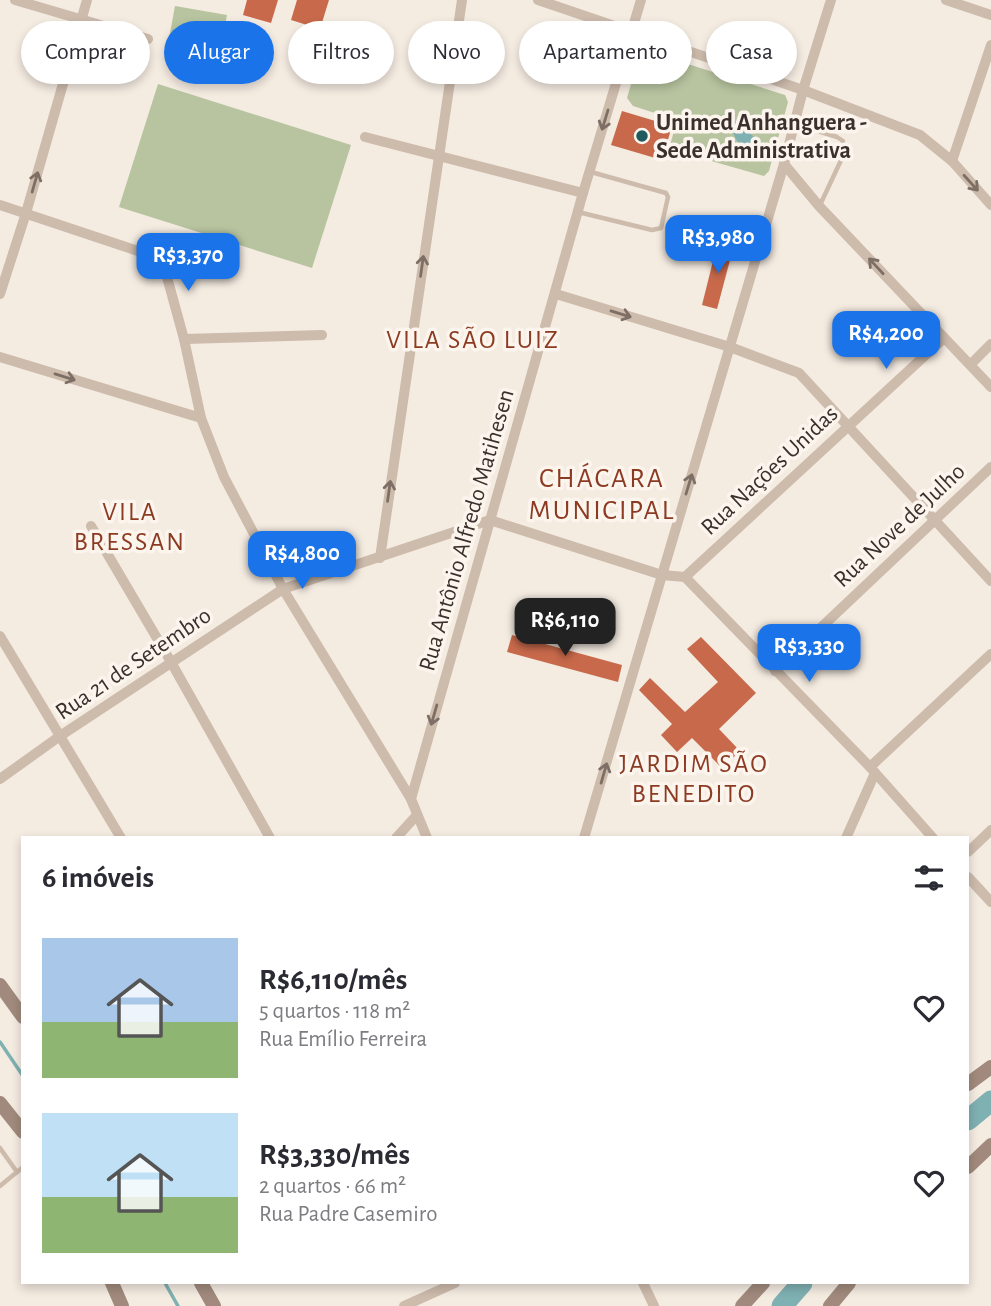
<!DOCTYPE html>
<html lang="pt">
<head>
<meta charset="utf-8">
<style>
  :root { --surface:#fff; --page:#f2f2f3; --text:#2b2b33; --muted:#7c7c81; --accent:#1a73e8 }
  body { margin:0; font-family:"Alegreya Sans",sans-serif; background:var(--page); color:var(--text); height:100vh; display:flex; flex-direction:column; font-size:26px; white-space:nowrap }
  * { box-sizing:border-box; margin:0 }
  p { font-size:23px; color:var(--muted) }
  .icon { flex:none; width:38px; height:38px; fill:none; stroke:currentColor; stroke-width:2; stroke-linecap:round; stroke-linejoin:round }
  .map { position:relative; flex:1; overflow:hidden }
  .drawer { position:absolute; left:21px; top:836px; width:948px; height:448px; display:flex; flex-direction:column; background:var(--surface); border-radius:0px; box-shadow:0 4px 10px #0003 }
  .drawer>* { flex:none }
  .hud { position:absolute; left:21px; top:21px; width:950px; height:63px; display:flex; gap:14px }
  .price { position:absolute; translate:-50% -60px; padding:0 16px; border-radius:14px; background:var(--accent); color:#fff; font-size:23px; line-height:46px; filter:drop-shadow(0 2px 4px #0008) }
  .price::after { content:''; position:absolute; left:50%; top:42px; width:21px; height:16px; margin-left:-10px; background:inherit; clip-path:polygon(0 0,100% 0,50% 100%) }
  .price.on { background:#222; color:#fff }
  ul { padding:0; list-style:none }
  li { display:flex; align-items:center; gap:21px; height:175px; padding:0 21px }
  li span { display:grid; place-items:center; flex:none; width:196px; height:140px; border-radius:0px; color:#555 }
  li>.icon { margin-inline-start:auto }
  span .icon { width:84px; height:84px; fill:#fffc; stroke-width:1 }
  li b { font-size:30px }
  h2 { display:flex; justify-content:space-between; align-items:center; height:84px; padding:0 21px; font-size:30px }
  .chip { padding:0 24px; border-radius:32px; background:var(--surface); box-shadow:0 4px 10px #0003; font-size:24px; line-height:63px }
  .chip.on { background:var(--accent); color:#fff }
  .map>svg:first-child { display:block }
</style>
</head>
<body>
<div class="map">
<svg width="991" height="1306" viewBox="0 0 991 1306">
  <rect width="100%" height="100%" fill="#f4ebe1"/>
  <g fill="#b8c4a0">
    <polygon points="175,6 227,15 220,53 168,44"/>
    <polygon points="647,51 785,95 788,102 769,171 764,176 669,149 677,120 633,106 627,98 640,53"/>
    <polygon points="158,84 351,145 312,268 119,207"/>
  </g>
  <path fill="#7fb0b2" d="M732,119L759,141L758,157C742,151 730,137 732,119Z"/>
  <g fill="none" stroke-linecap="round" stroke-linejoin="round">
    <g stroke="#7fb0b2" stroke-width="3.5">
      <polyline points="0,1042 23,1076"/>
      <polyline points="165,1283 178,1306"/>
    </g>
    <g stroke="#7fb0b2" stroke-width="21">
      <polyline points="968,1120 991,1101"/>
      <polyline points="782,1306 802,1283"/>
    </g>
  </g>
  <g fill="#c8694b">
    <polygon points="247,0 278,0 271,23 243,15"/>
    <polygon points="297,0 329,0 320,29 291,20"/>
    <polygon points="594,31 619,38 612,66 586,57"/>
    <polygon points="622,111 672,126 662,160 611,145"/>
    <polygon points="718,241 734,245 717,309 702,305"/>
    <polygon points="512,635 622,665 618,682 507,652"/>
    <polygon points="701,637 756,693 719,729 740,751 722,768 692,738 677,752 661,735 672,724 639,690 650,678 685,712 718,682 687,649"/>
  </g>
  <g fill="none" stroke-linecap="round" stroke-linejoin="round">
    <g stroke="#cdbbac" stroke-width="4.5">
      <polyline points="795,124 837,137 843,141 843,156 820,205"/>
      <polyline points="578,212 652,230 661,228 668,197 666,193 591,172"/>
      <polyline points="0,1148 17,1172 0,1186"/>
      <polyline points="17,1172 23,1167"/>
    </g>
    <g stroke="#cdbbac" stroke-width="10">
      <polyline points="15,0 148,39"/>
      <polyline points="538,0 803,90 920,135 952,161 991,205"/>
      <polyline points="946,0 991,15"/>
      <polyline points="365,137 583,193"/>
      <polyline points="952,161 991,45"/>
      <polyline points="784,164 819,206 991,387"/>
      <polyline points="0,205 162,259 184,339 201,418 224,477 283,589 411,799 427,838"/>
      <polyline points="0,294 26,213 87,0"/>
      <polyline points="556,294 730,347 799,373 991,581"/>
      <polyline points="184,339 322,335"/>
      <polyline points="0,357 201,418"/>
      <polyline points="971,364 991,344"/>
      <polyline points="91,526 171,662 270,838"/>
      <polyline points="380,558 462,0"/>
      <polyline points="685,577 944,338"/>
      <polyline points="0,636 121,838"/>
      <polyline points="775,671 991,467"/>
      <polyline points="870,767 991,654"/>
      <polyline points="0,779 60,736 283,589 490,520 662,575 685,577 870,767 933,838"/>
      <polyline points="411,799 583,193 641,0"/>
      <polyline points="396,838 416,816"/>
      <polyline points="584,838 784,164 803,90 831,0"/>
      <polyline points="846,838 875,773"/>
      <polyline points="968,852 991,830"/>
      <polyline points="968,877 991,902"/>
      <polyline points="643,1283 654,1306"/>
      <polyline points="404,1306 455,1283"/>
    </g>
    <g stroke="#a18a7d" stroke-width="14">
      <polyline points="0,985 23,1017"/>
      <polyline points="968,1084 991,1067"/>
      <polyline points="0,1103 23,1132"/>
      <polyline points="968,1167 991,1145"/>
      <polyline points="112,1283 122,1306"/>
      <polyline points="201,1283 214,1306"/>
      <polyline points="742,1306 763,1283"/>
      <polyline points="830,1306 849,1283"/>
    </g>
  </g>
  <defs><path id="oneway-shaft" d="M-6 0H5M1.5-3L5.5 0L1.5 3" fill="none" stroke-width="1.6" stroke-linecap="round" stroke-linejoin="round" transform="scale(1.75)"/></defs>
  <g stroke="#7d6f65">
    <use href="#oneway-shaft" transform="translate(605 120) rotate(107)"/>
    <use href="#oneway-shaft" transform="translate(35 182) rotate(-74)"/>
    <use href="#oneway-shaft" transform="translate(971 183) rotate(48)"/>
    <use href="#oneway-shaft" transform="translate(422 266) rotate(-82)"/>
    <use href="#oneway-shaft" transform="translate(876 266) rotate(-133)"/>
    <use href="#oneway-shaft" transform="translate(621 314) rotate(17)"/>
    <use href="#oneway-shaft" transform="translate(65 377) rotate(17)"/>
    <use href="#oneway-shaft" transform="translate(689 484) rotate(-73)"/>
    <use href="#oneway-shaft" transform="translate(389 491) rotate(-82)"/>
    <use href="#oneway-shaft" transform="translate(434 715) rotate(106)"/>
    <use href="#oneway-shaft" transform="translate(604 773) rotate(-74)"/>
  </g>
  <circle fill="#1f5a5e" stroke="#fbf5ee" stroke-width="2.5" cx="642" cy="136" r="7"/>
  <g text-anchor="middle" stroke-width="7" stroke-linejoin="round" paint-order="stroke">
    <g font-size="24" font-weight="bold" fill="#3b302b" stroke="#fbf5ee" text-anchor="start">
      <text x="656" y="130">Unimed Anhanguera -<tspan x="656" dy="28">Sede Administrativa</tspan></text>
    </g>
    <g font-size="24" fill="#3b302b" stroke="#fbf5ee">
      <text transform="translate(769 470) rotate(-43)" y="8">Rua Nações Unidas</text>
      <text transform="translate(899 525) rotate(-43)" y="8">Rua Nove de Julho</text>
      <text transform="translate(466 530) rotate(-74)" y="8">Rua Antônio Alfredo Matihesen</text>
      <text transform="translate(133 663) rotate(-34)" y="8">Rua 21 de Setembro</text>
    </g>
    <g font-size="26" letter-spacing="2" fill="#8c3b22" stroke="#fbf5ee">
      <text x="473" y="348">VILA SÃO LUIZ</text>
      <text x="130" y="520">VILA<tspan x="130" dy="30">BRESSAN</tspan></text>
      <text x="694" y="772">JARDIM SÃO<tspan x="694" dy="30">BENEDITO</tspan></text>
    </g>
    <g font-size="28" letter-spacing="2" fill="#8c3b22" stroke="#fbf5ee">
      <text x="602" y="487">CHÁCARA<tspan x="602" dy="32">MUNICIPAL</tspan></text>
    </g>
  </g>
</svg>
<b class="price" style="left:718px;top:275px">R$3,980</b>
<b class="price" style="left:188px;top:293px">R$3,370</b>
<b class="price" style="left:886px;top:371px">R$4,200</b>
<b class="price" style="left:302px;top:591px">R$4,800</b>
<b class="price on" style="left:565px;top:658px">R$6,110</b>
<b class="price" style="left:809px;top:684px">R$3,330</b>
<div class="hud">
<a class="chip">Comprar</a>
<a class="chip on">Alugar</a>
<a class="chip">Filtros</a>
<a class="chip">Novo</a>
<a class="chip">Apartamento</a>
<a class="chip">Casa</a>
</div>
<section class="drawer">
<h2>6 imóveis<svg class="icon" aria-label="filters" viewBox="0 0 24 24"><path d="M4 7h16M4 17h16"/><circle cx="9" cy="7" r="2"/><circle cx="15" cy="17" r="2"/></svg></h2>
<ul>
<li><span style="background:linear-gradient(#a9c7e8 60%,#8fb573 0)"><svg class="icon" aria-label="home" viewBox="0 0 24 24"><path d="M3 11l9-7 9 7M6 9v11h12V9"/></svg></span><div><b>R$6,110/mês</b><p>5 quartos · 118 m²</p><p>Rua Emílio Ferreira</p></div><svg class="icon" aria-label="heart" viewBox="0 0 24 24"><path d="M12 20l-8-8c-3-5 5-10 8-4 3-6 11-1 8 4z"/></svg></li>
<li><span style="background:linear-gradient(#bfe0f5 60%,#8fb573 0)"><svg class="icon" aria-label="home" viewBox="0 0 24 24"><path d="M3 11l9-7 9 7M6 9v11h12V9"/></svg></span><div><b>R$3,330/mês</b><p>2 quartos · 66 m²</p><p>Rua Padre Casemiro</p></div><svg class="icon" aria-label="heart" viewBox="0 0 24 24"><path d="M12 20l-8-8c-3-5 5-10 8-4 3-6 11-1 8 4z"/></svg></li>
</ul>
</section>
</div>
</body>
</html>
